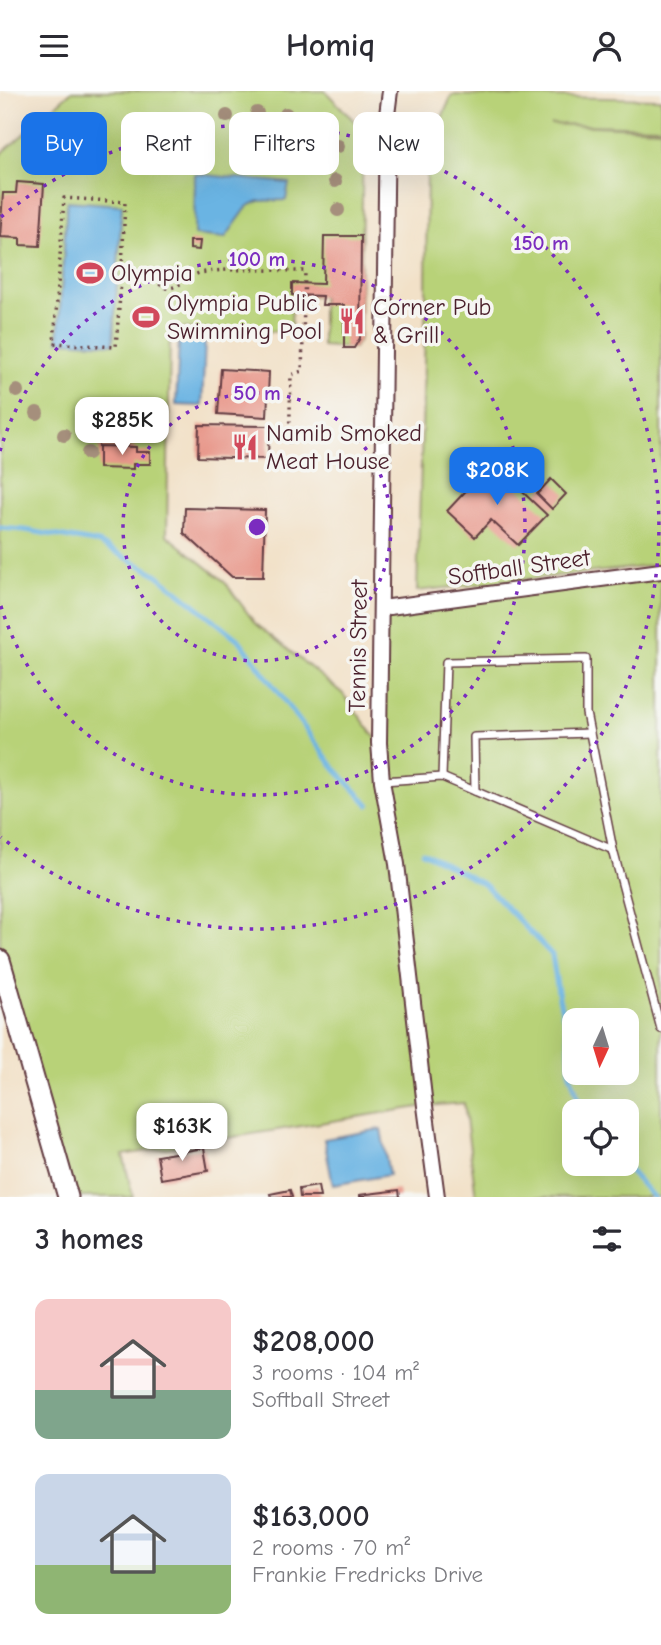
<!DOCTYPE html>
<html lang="en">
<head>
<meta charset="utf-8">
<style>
  :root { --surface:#fff; --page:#f7f7f7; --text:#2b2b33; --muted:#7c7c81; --accent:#1a73e8 }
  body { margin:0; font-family:"Comic Neue",sans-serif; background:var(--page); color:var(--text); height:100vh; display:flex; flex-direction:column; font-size:26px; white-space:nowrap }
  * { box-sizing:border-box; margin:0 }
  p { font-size:23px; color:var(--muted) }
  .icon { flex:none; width:38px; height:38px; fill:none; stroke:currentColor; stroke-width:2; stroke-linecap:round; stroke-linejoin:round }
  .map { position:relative; height:1106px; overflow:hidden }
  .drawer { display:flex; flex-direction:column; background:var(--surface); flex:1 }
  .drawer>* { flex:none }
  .banner { position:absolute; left:21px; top:21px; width:620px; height:63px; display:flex; gap:14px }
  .needle { width:46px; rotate:184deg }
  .buttons { position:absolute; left:562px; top:917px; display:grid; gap:14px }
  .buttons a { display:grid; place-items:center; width:77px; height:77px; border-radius:14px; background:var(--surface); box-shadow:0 7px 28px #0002; font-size:35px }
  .price { position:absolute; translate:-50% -60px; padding:0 16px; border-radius:14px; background:#fff; color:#222; font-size:23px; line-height:46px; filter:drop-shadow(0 2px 4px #0008) }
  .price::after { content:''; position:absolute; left:50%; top:42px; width:21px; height:16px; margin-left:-10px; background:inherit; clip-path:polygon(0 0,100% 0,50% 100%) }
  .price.on { background:var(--accent); color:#fff }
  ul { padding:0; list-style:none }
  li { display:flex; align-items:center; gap:21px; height:175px; padding:0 35px }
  li span { display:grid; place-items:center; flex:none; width:196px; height:140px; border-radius:14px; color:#555 }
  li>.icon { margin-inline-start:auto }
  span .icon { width:84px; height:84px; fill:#fffc; stroke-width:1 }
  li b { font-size:30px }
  h2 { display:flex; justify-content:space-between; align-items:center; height:84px; padding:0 35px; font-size:30px }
  .chip { padding:0 24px; border-radius:14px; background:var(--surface); box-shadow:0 7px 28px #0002; font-size:24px; line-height:63px }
  .chip.on { background:var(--accent); color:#fff }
  header { display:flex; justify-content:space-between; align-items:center; height:91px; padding:0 35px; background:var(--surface); font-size:32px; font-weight:700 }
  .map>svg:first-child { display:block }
</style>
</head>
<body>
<header><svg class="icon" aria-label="menu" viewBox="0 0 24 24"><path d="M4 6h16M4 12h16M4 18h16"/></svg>Homiq<svg class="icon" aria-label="person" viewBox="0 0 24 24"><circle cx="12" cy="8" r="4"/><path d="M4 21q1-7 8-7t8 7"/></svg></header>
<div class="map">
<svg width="661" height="1106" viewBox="0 0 661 1106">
  <rect width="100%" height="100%" fill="#f6f6f2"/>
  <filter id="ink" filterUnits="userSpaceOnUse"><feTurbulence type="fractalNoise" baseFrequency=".0143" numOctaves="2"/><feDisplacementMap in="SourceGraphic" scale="14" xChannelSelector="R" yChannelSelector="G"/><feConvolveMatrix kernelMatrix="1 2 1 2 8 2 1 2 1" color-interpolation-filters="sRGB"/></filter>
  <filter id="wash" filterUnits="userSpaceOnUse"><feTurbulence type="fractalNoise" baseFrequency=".00686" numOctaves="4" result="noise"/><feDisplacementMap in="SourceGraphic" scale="28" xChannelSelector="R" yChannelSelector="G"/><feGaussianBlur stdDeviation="1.57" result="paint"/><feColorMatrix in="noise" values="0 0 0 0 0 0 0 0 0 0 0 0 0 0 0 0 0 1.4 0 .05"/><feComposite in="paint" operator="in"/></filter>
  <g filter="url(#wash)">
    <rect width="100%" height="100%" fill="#f2e1c8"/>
    <g fill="#b8d278" stroke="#817852" stroke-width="2" fill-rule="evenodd">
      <path d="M72,0H325L363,39L360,247L354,257L322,255V205H292L291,241L170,237L167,444L224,490L255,532L342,602L379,651L382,517L661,480V1106H476L464,1012L425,1015L123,1064L133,1106H69L0,852V64ZM574,929H626V982H574ZM574,1020H626V1073H574Z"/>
      <polygon points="452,4 661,8 661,36 550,33 661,38 661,474 417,500 426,209 427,60"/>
    </g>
    <g fill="#6ab4e3" stroke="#5a6a87" stroke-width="2">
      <polygon points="195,83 289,92 286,109 259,110 248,115 225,147 194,144"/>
      <polygon points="67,110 122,114 113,253 58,250"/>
      <polygon points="179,249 205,250 202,315 176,314"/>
      <polygon points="381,1038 389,1084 333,1094 324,1048"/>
    </g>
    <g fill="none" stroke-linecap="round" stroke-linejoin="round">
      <g stroke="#6ab4e3" stroke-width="5">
        <polyline points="0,437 25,439 99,452 156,483 240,550 335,678 369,714"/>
        <polyline points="423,761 485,794 552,864 559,907 569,951 570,983 583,1020"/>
        <polyline points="624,1073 653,1106"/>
      </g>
    </g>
    <g id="blocks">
      <g fill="#e8988b">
        <polygon points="17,91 44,93 40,155 20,154 20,147 0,146 3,102 16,102"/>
        <polygon points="324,145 361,145 360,247 354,257 344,257 344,214 322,214 323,205 292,204 292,192 323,193"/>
        <polygon points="190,150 200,150 199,159 190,158"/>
        <polygon points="221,278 269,281 267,326 218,323"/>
        <polygon points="199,334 269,335 268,368 198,366"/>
        <polygon points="99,355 136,356 136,361 150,361 150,373 133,373 133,378 99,377"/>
        <polygon points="492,372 547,424 518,454 491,429 475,446 447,420"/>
        <polygon points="551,388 566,403 552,418 537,403"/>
        <polygon points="185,417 265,419 263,486 232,486 184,442"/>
        <polygon points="204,1057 208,1080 161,1088 157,1065"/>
        <polygon points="318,1095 320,1106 300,1106 299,1098"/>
        <polygon points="290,1099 292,1106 271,1106 270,1103"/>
        <polygon points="399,1099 400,1106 360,1106 360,1104"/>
      </g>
    </g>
  </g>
  <g filter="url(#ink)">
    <use href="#blocks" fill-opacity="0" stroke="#633c43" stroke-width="2"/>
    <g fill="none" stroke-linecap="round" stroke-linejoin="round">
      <g stroke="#633c43" stroke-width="10">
        <g id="service">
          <polyline points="442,686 446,571 586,568 586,622 613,759"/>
          <polyline points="383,690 442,686 613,759 661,938"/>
          <polyline points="475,700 474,646 590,642"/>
        </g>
      </g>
      <g stroke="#633c43" stroke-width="18">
        <g id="minor">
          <polyline points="390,0 387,24 379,652 382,690 397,773 425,1015 437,1106"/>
          <polyline points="382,517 661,480"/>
        </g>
      </g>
      <g stroke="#633c43" stroke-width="23">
        <polyline id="tertiary" points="0,869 68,1106"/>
      </g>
      <path stroke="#633c43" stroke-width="3.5" stroke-dasharray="2 5" stroke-linecap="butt" d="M122,177L125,111L64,107L54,252L116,256L122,177L137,180L166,197C180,198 186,185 200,182C231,176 272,180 305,180L302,280L291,284L289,357"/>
      <use href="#service" stroke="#fff" stroke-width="7"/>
      <use href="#minor" stroke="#fff" stroke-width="14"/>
      <use href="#tertiary" stroke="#fff" stroke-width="19"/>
    </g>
    <g fill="#a58f7c">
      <circle cx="257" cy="22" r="7"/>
      <circle cx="286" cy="23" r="7"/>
      <circle cx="227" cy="25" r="7"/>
      <circle cx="316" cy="33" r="7"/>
      <circle cx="202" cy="38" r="7"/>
      <circle cx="338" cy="55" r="7"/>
      <circle cx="335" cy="90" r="7"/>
      <circle cx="338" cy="119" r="7"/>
      <circle cx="17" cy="300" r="7"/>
      <circle cx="37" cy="322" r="7"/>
      <circle cx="64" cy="344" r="7"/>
      <circle cx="88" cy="362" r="7"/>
    </g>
  </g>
  <g fill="none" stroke="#7b2cbf" stroke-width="3.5" stroke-dasharray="3.5 7">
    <circle cx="257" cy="436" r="134"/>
    <path d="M0 360A268 268 0 1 1 0 512"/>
    <path d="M1 126A402 402 0 1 1 1 746"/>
  </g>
  <defs>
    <g id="stadium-bare" transform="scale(2.1)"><path d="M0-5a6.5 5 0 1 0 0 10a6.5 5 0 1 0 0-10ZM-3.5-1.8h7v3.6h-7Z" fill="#d1495b" stroke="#f6f6f2" stroke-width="2.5" paint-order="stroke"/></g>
    <g id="restaurant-bare" transform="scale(2.1)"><path d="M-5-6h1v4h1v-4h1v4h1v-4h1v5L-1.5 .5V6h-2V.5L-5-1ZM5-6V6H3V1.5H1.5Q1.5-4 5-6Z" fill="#d1495b" stroke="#f6f6f2" stroke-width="2.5" paint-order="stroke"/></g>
  </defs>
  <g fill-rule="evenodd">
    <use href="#stadium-bare" x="90" y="182"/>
    <use href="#stadium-bare" x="146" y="226"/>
    <use href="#restaurant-bare" x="352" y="230"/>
    <use href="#restaurant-bare" x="245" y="356"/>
  </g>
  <g text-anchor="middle" stroke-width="7" stroke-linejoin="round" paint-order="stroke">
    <g font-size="24" fill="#4a1f2b" stroke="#f6f6f2" text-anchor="start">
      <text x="111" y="190">Olympia</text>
      <text x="167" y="220">Olympia Public<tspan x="167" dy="28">Swimming Pool</tspan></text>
      <text x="373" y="224">Corner Pub<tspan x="373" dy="28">&amp; Grill</tspan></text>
      <text x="266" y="350">Namib Smoked<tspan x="266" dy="28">Meat House</tspan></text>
    </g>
    <g font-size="24" fill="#4a1f2b" stroke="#f6f6f2">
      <text transform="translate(519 476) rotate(-8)" y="8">Softball Street</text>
      <text transform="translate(358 555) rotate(-89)" y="8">Tennis Street</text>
    </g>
  </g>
  <circle cx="257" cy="436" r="10" fill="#7b2cbf" stroke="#f6f6f2" stroke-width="3.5"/>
  <g font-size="21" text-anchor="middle" font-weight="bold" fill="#7b2cbf" stroke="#f6f6f2" stroke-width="7" stroke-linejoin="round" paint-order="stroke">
    <text x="541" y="159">150 m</text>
    <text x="257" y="175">100 m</text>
    <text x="257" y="309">50 m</text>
  </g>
</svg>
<div class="buttons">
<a><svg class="needle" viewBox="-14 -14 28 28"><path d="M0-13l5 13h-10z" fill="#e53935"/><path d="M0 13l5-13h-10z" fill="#7c7c81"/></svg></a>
<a><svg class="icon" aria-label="locate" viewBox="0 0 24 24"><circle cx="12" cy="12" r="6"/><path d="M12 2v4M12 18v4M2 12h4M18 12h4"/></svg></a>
</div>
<b class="price" style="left:122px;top:366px">$285K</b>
<b class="price on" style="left:497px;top:416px">$208K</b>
<b class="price" style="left:182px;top:1072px">$163K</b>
<div class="banner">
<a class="chip on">Buy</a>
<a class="chip">Rent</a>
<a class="chip">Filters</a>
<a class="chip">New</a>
</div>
</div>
<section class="drawer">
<h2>3 homes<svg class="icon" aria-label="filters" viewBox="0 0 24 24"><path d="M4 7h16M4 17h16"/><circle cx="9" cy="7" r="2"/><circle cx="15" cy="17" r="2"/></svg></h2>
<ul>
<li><span style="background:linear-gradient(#f6c9c9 65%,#7fa58c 0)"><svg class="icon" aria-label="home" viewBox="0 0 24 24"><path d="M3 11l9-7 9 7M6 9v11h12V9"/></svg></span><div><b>$208,000</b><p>3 rooms · 104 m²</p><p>Softball Street</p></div></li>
<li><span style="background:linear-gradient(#c9d6e8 65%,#8fb573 0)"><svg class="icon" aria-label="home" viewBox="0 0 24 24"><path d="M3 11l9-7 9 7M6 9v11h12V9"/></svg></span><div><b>$163,000</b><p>2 rooms · 70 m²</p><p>Frankie Fredricks Drive</p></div></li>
</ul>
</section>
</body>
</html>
